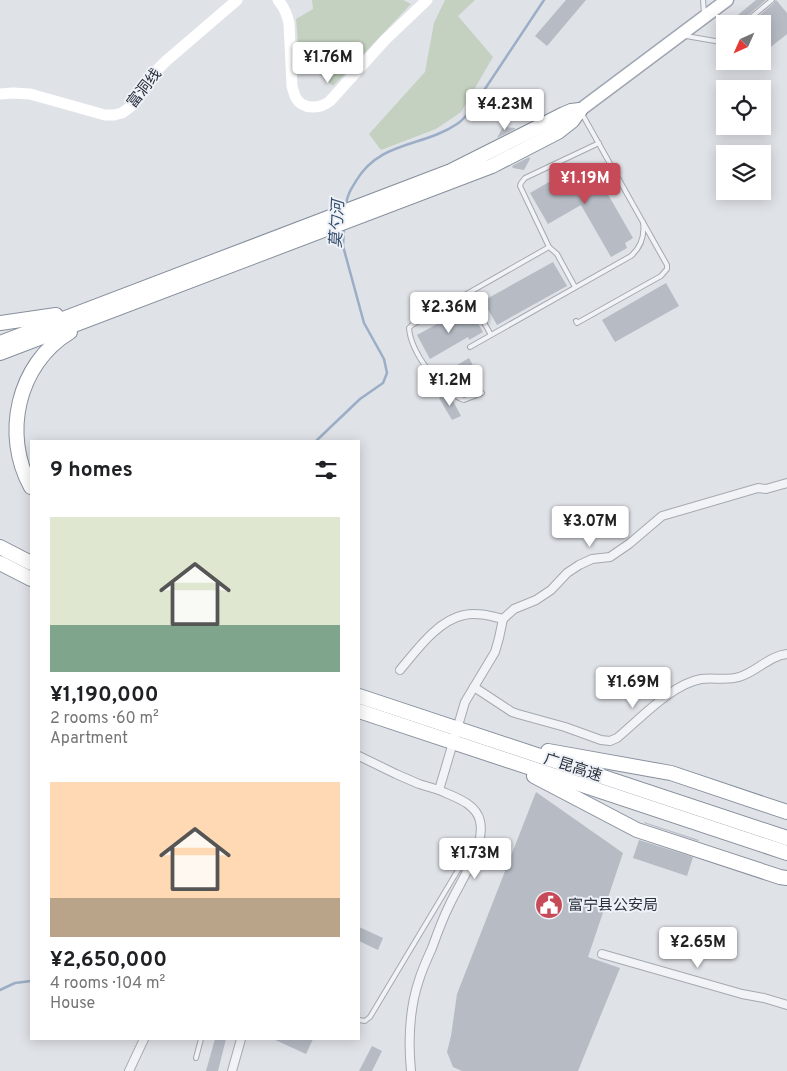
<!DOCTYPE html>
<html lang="en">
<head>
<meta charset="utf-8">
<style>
  :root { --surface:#fff; --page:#f2f2f2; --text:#202124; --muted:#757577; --accent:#c64a58 }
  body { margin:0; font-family:Overpass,"Noto Sans SC",sans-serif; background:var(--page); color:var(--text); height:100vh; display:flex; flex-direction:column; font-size:19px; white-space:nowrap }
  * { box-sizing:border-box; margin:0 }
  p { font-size:16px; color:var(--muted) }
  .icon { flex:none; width:28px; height:28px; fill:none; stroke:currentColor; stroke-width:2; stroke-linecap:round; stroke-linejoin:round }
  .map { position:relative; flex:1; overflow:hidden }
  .details { position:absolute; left:30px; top:440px; width:330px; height:600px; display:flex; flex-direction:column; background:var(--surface); border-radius:0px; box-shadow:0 2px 12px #0003 }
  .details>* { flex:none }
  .needle { width:32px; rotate:225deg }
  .tools { position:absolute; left:716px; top:15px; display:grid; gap:10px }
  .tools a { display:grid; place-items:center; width:55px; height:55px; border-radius:0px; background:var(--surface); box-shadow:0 2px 12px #0003; font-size:25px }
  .price { position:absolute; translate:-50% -42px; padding:0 11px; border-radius:5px; background:#fff; color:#222; font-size:16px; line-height:32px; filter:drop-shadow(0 1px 2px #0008) }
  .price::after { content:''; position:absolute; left:50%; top:30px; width:15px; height:11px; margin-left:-8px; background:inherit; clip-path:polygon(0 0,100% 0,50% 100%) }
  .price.active { background:var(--accent); color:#fff }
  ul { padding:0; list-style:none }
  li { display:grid; align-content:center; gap:10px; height:265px; padding:0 20px }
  li span { display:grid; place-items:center; height:155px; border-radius:0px; color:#555 }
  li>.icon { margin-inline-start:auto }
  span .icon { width:90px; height:90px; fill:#fffc; stroke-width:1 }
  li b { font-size:21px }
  h2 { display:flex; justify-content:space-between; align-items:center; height:60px; padding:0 20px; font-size:21px }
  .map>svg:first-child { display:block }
</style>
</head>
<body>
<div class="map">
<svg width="787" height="1071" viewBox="0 0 787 1071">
  <rect width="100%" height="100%" fill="#dfe2e7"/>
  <g fill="#c4d1c0">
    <polygon points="312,0 403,0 411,4 333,86 299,55 296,19 313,9"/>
    <polygon points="445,0 475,0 458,16 493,57 461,112 436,129 381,150 369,134 425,72 434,23"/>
  </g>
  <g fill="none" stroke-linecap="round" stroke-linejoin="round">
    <g stroke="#9caec6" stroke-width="2.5">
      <path d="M346,205C347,195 351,189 356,181C379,141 423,147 457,124C463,120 467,115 471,110L544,0"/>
      <polyline points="316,441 360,399 383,383 387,373 384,359 364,323 343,246 344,228"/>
      <polyline points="0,990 15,983 31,981"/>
    </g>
  </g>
  <g fill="#b6bbc4">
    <polygon points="566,0 586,0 547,46 535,36"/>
    <polygon points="756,0 766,0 741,21 739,24 727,24"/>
    <polygon points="776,0 787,13 787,34 762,54 762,24 749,24 774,3"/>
    <polygon points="503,127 515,128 515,129 497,138"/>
    <polygon points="529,157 530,159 524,170 513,168 512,166"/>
    <polygon points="580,164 587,170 594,171 598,170 610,189 606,191 633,238 625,243 627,248 611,257 581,205 548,224 530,193"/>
    <polygon points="553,262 567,286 497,325 483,301"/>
    <polygon points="666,283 679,306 615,342 602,320"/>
    <polygon points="471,311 483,332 469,340 468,337 430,359 417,335 450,317 453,322"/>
    <polygon points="469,358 475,369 448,385 442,374"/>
    <polygon points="446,394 451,397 461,416 452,420 439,398"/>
    <polygon points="536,792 623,853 588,957 620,968 578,1071 462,1071 453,1067 447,1052 451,1036 457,994"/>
    <polygon points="644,822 699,840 698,841 644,823"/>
    <polygon points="639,840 693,857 687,876 633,858"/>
    <polygon points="359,927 383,938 378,950 359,941"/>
    <polygon points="215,1039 226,1039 218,1071 206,1071"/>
    <polygon points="273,1039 313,1039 306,1054"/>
    <polygon points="372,1046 382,1051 372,1071 359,1071"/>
  </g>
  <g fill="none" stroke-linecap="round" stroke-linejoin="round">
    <g stroke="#a5a9b1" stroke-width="6">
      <g id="service">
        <polyline points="703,0 704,13"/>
        <polyline points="743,24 772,0"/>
        <polyline points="686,36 721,42 725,38"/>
        <polyline points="575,287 557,254 549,247 520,186 521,183 525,178 599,143"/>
        <polyline points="468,294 491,335"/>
        <polyline points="576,321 577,323 661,276 667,269 667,265 581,112"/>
        <path d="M470,347L631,256C641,247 645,236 643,222"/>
        <path d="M482,393L464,400L461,399C439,389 411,353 409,328L412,325L549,247"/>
        <polyline points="359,1020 365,1021 370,1017 473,845 478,842"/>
        <polyline points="196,1058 201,1039"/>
      </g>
    </g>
    <g stroke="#a5a9b1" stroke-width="10">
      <g id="minor">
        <path d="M400,670C416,651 438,620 464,615C477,612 491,616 503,619"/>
        <path d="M474,687L512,712L518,714L565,727L601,740L610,741L617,738C640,719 672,684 701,679C714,677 725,681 739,677C756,672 769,656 787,654"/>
        <polyline points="359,756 396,774 419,784 439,790"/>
        <polyline points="602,954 742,994 764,998 787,1005"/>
        <polyline points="129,1071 144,1039"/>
        <polyline points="232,1071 241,1039"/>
        <path d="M411,1071C408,1040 409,1010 419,980C422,970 427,959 432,948C437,934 442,920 449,906C459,883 486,847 480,821C476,803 454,797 439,790L465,702L495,652L499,638L503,619L514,609L536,600L551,590L567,573L579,565L592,559L610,557L629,544L662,516L758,488L766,489L787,483"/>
      </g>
    </g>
    <g stroke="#9fa6b2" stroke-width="15">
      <polyline id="primary" points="580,110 727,0"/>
    </g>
    <g stroke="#878f9d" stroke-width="16">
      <g id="motorway">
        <polyline points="0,323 56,315"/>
        <polyline points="0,343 451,171 564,114 571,111 580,110"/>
        <polyline points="0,353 492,166 558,132 572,121 580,110"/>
        <path d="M31,487C2,435 17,364 70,332"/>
        <polyline points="0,547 31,563"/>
        <polyline points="0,563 31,579"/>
        <polyline points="359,696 787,838"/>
        <polyline points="359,711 787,853"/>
        <polyline points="548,751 671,773 787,812"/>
        <polyline points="534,776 637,830 780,877 787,878"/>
      </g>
    </g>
    <use href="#service" stroke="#f1f3f6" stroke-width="4"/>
    <use href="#minor" stroke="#f1f3f6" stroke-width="8"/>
    <g stroke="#fff" stroke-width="11">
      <path d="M278,0C284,7 287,14 289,23L292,86C293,90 294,94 296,98C303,110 320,109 330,101L385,40L427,0"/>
      <polyline points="0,94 13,93 30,94 105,115 114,115 122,113 129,108 135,102 149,80 157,70 166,61 237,0"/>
    </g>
    <use href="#primary" stroke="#fff" stroke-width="12"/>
    <use href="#motorway" stroke="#fff" stroke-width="14"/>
  </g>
  <defs>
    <g id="civic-disc" transform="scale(1.4375)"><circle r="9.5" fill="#c64a58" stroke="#eef1f5"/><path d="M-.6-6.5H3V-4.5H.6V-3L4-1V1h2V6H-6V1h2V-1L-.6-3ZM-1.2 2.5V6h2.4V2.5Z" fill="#fff"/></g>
  </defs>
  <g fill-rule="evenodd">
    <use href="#civic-disc" x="549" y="905"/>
  </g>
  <g text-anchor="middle" stroke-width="4" stroke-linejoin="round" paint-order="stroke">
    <g font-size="15" fill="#292f3d" stroke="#eef1f5">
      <text transform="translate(144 88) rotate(-52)" y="5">富洞线</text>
      <text transform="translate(573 767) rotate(18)" y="5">广昆高速</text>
    </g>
    <g font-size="15" fill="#292f3d" stroke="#eef1f5" text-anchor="start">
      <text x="568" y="910">富宁县公安局</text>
    </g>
    <g font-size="16" font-style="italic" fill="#354d6f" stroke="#eef1f5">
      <text transform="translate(336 224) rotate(-87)" y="6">莫勺河</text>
    </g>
  </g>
</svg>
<div class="tools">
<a><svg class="needle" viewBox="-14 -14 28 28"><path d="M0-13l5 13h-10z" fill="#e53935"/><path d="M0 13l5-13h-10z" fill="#757577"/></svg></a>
<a><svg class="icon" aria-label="locate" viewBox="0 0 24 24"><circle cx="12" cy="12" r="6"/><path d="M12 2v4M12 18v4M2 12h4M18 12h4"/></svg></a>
<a><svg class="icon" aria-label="layers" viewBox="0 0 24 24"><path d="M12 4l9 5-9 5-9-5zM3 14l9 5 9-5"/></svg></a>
</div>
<b class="price" style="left:328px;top:84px">¥1.76M</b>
<b class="price" style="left:505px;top:131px">¥4.23M</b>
<b class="price active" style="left:585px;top:205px">¥1.19M</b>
<b class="price" style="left:449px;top:334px">¥2.36M</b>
<b class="price" style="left:450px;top:407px">¥1.2M</b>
<b class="price" style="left:590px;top:548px">¥3.07M</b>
<b class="price" style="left:633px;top:709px">¥1.69M</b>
<b class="price" style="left:475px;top:880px">¥1.73M</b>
<b class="price" style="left:698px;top:969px">¥2.65M</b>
<section class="details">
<h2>9 homes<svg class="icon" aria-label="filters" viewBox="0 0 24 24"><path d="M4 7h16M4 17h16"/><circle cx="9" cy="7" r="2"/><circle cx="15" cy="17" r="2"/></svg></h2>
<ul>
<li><span style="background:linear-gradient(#dfe7d0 70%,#7fa58c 0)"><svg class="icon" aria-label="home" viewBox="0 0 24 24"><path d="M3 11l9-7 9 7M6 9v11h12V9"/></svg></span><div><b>¥1,190,000</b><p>2 rooms · 60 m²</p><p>Apartment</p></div></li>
<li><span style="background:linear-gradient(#ffd9b3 75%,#b9a48a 0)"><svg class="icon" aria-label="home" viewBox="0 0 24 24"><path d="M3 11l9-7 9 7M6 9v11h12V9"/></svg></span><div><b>¥2,650,000</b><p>4 rooms · 104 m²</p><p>House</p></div></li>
</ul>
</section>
</div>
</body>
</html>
